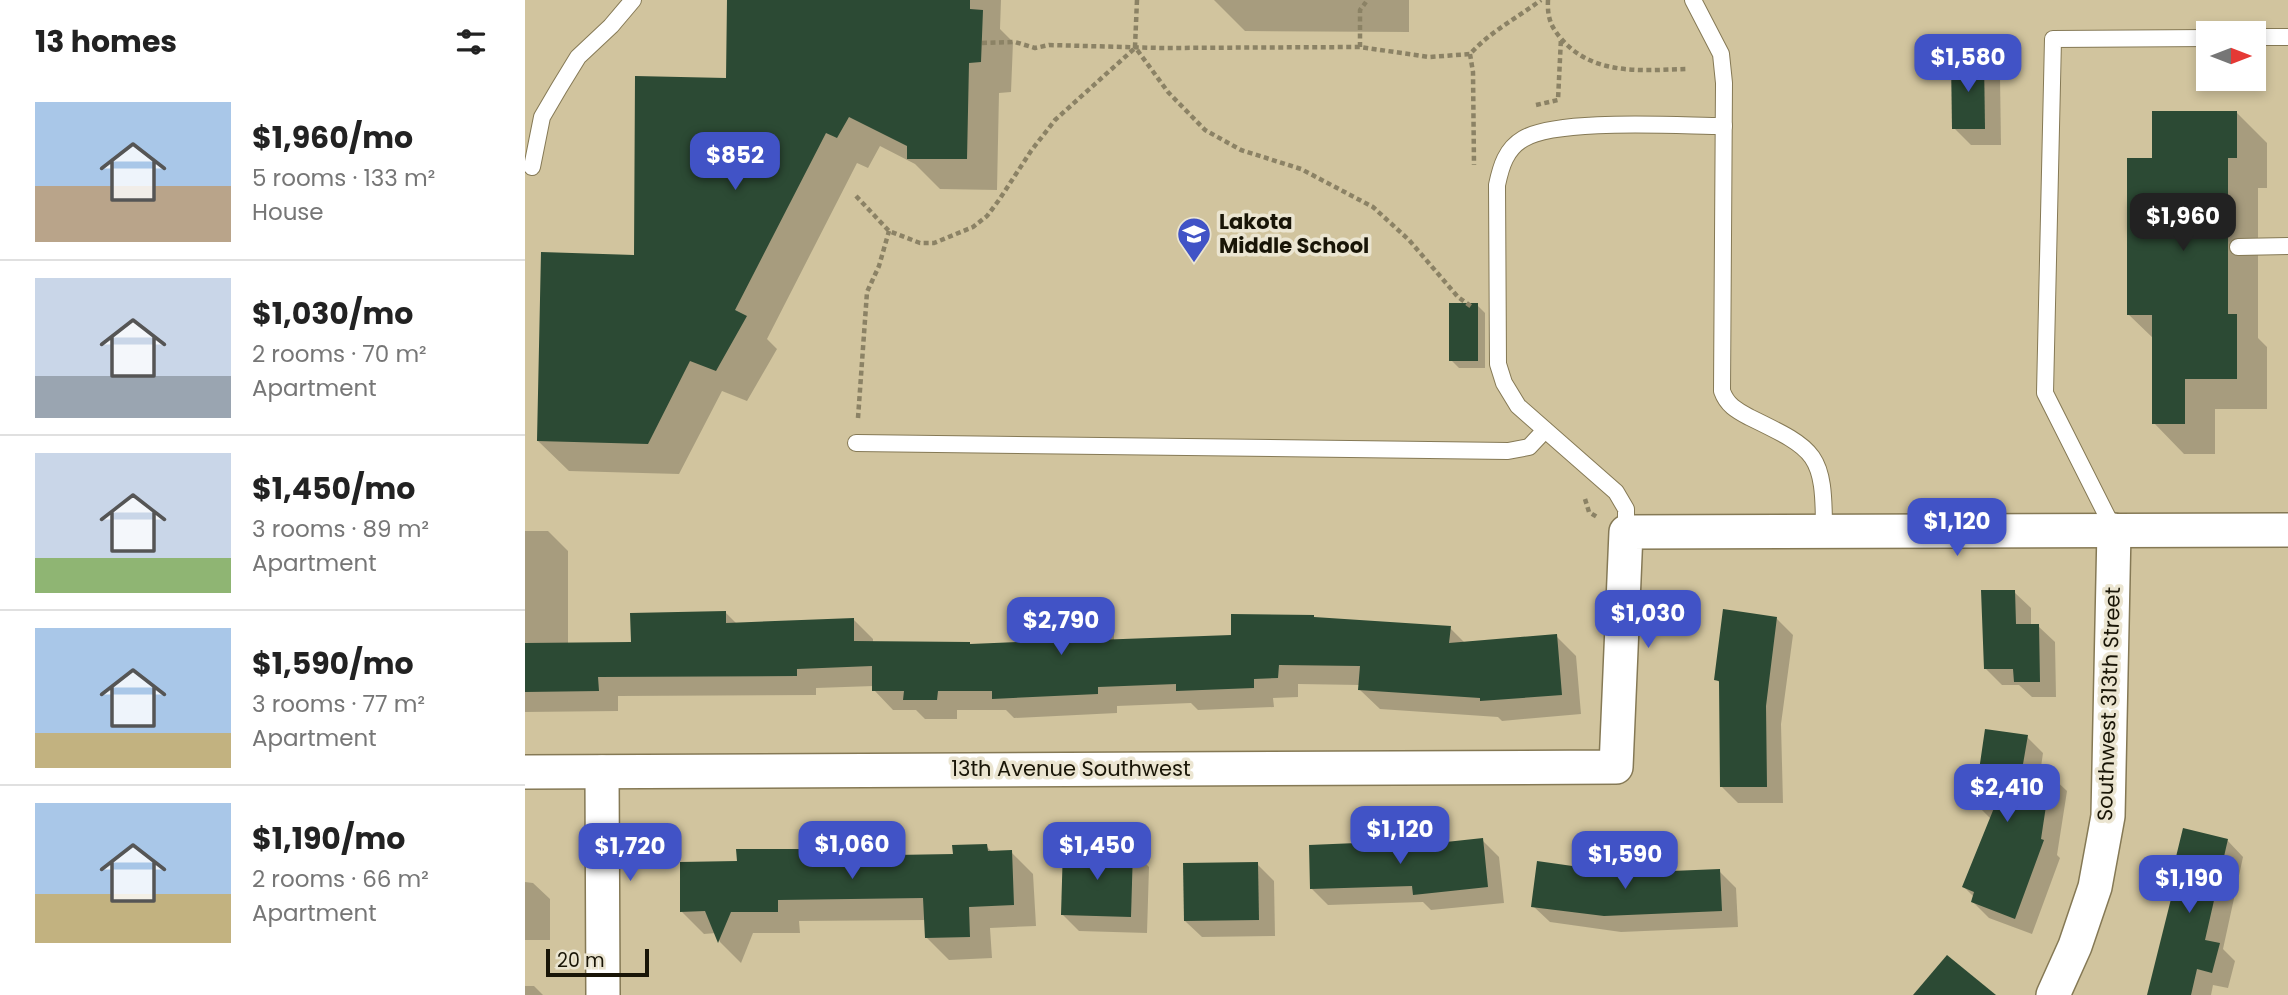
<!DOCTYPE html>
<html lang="en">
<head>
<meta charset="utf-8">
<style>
  :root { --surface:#fff; --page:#f2f2f2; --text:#222; --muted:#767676; --line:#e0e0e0; --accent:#4153c6 }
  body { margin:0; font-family:Poppins,sans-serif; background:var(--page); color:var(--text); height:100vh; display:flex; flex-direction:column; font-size:26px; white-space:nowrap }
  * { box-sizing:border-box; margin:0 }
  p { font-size:23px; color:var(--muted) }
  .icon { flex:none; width:38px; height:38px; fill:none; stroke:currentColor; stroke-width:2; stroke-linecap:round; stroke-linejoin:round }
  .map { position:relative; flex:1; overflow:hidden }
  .side { display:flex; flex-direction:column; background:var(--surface); width:525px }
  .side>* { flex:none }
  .needle { width:46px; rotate:90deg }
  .buttons { position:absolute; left:1671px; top:21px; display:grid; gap:14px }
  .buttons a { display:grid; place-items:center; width:70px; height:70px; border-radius:0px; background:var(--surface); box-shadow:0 4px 10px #0003; font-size:35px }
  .scale { position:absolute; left:21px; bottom:18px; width:103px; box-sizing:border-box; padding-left:7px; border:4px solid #191507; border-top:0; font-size:19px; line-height:24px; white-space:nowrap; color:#191507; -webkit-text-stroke:5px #ebe5d1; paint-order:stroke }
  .price { position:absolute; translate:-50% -60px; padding:0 16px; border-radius:14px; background:var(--accent); color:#fff; font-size:23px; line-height:46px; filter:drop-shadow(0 2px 4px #0008) }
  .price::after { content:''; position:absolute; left:50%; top:42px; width:21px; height:16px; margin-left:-10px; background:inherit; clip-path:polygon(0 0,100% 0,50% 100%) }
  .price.on { background:#222; color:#fff }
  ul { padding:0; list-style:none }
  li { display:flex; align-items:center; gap:21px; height:175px; padding:0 35px }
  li+li { border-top:2px solid var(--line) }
  li span { display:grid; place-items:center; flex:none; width:196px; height:140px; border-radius:0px; color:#555 }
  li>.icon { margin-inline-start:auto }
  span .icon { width:84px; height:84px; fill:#fffc; stroke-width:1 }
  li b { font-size:30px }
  h2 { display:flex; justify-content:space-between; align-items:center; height:84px; padding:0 35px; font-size:30px }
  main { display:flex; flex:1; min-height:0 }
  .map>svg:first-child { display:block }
</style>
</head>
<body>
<main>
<section class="side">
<h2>13 homes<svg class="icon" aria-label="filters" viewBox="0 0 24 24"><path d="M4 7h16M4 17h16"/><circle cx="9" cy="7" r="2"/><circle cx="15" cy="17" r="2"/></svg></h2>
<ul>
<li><span style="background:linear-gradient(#a9c7e8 60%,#b9a48a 0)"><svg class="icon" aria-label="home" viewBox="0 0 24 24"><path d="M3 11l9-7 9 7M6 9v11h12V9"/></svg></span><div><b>$1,960/mo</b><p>5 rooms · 133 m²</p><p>House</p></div></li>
<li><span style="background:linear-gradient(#c9d6e8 70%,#9aa5b1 0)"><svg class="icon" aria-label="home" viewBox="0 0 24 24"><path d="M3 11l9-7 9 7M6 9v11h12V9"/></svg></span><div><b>$1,030/mo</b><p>2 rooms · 70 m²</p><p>Apartment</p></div></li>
<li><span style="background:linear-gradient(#c9d6e8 75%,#8fb573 0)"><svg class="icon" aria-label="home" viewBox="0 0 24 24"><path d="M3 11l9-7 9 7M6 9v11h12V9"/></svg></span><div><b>$1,450/mo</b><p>3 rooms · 89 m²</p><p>Apartment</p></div></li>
<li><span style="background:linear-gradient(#a9c7e8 75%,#c2b280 0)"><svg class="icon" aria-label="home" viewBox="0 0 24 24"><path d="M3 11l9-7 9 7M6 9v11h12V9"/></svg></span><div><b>$1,590/mo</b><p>3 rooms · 77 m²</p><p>Apartment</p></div></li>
<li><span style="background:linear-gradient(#a9c7e8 65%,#c2b280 0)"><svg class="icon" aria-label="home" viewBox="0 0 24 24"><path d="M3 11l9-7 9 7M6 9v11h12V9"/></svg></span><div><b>$1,190/mo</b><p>2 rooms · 66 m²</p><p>Apartment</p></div></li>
</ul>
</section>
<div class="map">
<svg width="1763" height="995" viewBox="0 0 1763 995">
  <rect width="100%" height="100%" fill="#d1c49e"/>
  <g fill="#0003">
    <polygon points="203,0 476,0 475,29 488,42 486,92 474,93 472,190 415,189 390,164 355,146 343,168 332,163 242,339 252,349 222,401 197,391 154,474 44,471 13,441 203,80"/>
    <polygon points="689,0 884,0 884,32 720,31"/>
    <polygon points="1458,60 1475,77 1476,145 1446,145 1429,128"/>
    <polygon points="1711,112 1742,143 1742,188 1733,188 1733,338 1742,347 1742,409 1690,409 1690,454 1659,454 1629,423 1629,339 1603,314 1629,160"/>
    <polygon points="952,305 960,313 960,368 934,368 926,360"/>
    <polygon points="0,531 23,531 43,551 43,644 108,644 200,612 212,624 328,619 348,639 348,643 447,646 519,643 569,613 589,633 589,641 925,628 940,643 1031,636 1051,656 1056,714 977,721 973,717 855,709 835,690 835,685 773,684 773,697 748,698 749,707 673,710 666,703 592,706 592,713 489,718 481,710 432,710 432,719 400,719 391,710 368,710 349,690 349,686 291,688 291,695 93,696 93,711 0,712"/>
    <polygon points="1489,592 1506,608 1506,626 1513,626 1530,642 1531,697 1507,697 1494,685 1477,685 1460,668"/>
    <polygon points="1251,618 1268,635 1256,724 1258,803 1213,803 1196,786 1196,684 1191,679"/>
    <polygon points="1502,737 1518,753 1515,774 1525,775 1542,791 1532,855 1535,858 1507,934 1464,918 1448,902 1449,897 1439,887 1466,819 1451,804"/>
    <polygon points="957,840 974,857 979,903 906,910 898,902 803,905 787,889 855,844 862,850"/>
    <polygon points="1702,840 1718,857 1698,949 1710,961 1703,988 1688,985 1686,995 1624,995 1647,902 1643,898"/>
    <polygon points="369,843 383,857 430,855 461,846 468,853 486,852 508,874 511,926 465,928 467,958 424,960 402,938 401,920 274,921 275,933 228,933 216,963 195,942 191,933 179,934 157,912 213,863 286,850"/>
    <polygon points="608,851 624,867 622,933 554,931 537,914"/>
    <polygon points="732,864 749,881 750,936 677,937 660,921"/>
    <polygon points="1194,871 1211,888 1213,927 1096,932 1025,922 1008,906 1097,875"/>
    <polygon points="0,882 8,883 25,899 25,940 0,940"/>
    <polygon points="0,986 9,986 18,995 0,995"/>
  </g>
  <g fill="#2c4a34">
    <polygon points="202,0 445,0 445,9 458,10 456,62 444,63 442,159 382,159 382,146 324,117 312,138 301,133 210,310 222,316 191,371 165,361 123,444 12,441 16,252 109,255 110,76 201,78"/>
    <polygon points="1426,59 1459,59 1460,129 1427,129"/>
    <polygon points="1627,111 1712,111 1712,158 1703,158 1703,314 1712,314 1712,379 1660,379 1660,424 1627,424 1627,315 1602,315 1602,158 1627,158"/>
    <rect x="924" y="303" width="29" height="58"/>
    <polygon points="1456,590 1490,590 1491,624 1514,624 1515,682 1489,682 1488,669 1459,669"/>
    <polygon points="1198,609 1252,617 1241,706 1242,787 1195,787 1194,681 1189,680"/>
    <polygon points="201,611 201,623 329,618 329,641 445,642 445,644 517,641 516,613 570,611 571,640 706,635 706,614 789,615 789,617 926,626 924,643 1032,634 1037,695 955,701 955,698 833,690 835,666 754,665 753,678 729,679 729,688 651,691 651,684 573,687 573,694 467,699 467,691 413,691 412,700 378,700 379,691 347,691 347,666 272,669 272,676 73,677 74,691 0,692 0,643 106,642 105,613"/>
    <polygon points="1460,729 1503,735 1497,770 1526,773 1516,839 1519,840 1490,919 1446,902 1449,892 1437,887 1469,808 1449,805"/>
    <polygon points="1658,828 1703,839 1680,940 1695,943 1687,973 1672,969 1666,995 1622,995 1646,899 1641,898"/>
    <polygon points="958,838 963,887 888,895 887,886 785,889 784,845 856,842 856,849"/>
    <polygon points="370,841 370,855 428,854 427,845 462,844 463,851 487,850 489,905 444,907 445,937 400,938 398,898 253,900 253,912 206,912 193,943 180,911 155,912 155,862 212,861 211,849 284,849 284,843"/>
    <polygon points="538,847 608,849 606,917 536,915"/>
    <polygon points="1012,861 1097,873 1195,869 1197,911 1079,916 1006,907"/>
    <polygon points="733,862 734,920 659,921 658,863"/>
    <polygon points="1422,955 1471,995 1388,995"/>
  </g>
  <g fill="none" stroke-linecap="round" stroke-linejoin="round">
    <g stroke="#857955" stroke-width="18">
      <g id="service">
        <path d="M1168,0L1196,54L1199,83L1197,391C1202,405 1211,410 1224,417C1292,450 1299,453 1299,531"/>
        <polyline points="1729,37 1763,37"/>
        <polyline points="7,167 17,117 34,88 53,57 86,26 108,0"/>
        <polyline points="1713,247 1763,246"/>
        <polyline points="331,443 983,451 1004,447 1020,430"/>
        <polyline points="1589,530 1520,393 1528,39 1684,38"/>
        <path d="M1101,532V509L1091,492L993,406L979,383L973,364L972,185C976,166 981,149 998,139C1032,118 1155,126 1199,126"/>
      </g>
    </g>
    <g stroke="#857955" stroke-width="36">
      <g id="minor">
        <polyline points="0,772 1091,767 1101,532 1763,530"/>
        <polyline points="77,772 78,995"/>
        <polyline points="1528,995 1550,946 1570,887 1583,816 1589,530"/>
      </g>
    </g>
    <g stroke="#8b8265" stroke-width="4.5" stroke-dasharray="5 3.5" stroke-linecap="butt">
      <polyline points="612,0 610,47 643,92 680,130 716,150 776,169 848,207 884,240 933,297 947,307"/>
      <path d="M1023,0C1022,20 1027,29 1041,44C1074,76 1120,70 1162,69"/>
      <path d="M457,43L490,42L510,48L524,45L636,48L835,47L904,57L945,54C966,31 992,18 1016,0"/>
      <polyline points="835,47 835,10 841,2"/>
      <polyline points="945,54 948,72 949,165"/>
      <polyline points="1011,105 1033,100 1036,38"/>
      <polyline points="331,196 364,231 395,243 409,243 448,227 462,216 474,200 506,151 530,120 610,48"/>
      <polyline points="333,418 342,292 354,266 364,231"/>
      <polyline points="1060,499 1064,512 1072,517"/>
    </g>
    <use href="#service" stroke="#fff" stroke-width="16"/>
    <use href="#minor" stroke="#fff" stroke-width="33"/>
  </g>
  <defs>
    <g id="school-pin" transform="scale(1.75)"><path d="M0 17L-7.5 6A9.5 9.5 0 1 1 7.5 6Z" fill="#4153c6" stroke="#ebe5d1"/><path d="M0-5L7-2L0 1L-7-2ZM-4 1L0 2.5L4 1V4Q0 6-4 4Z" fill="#fff"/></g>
  </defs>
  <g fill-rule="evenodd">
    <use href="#school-pin" x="669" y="234"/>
  </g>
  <g text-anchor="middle" stroke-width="7" stroke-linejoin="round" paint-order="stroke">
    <g font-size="21" font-weight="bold" fill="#191507" stroke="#ebe5d1" text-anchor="start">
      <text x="694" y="229">Lakota<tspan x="694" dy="24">Middle School</tspan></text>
    </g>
    <g font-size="21" fill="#191507" stroke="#ebe5d1">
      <text transform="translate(1584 704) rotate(-88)" y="7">Southwest 313th Street</text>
      <text x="546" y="776">13th Avenue Southwest</text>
    </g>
  </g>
</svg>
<div class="buttons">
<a><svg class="needle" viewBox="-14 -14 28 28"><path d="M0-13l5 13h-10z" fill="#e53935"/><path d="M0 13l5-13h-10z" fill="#767676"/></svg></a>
</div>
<div class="scale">20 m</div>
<b class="price" style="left:1443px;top:94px">$1,580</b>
<b class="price" style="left:210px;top:192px">$852</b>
<b class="price on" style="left:1658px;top:253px">$1,960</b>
<b class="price" style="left:1432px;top:558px">$1,120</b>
<b class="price" style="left:1123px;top:650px">$1,030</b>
<b class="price" style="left:536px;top:657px">$2,790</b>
<b class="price" style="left:1482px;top:824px">$2,410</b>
<b class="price" style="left:875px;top:866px">$1,120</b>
<b class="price" style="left:327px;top:881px">$1,060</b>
<b class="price" style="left:572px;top:882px">$1,450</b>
<b class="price" style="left:105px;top:883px">$1,720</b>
<b class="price" style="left:1100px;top:891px">$1,590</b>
<b class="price" style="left:1664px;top:915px">$1,190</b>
</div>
</main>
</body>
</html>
